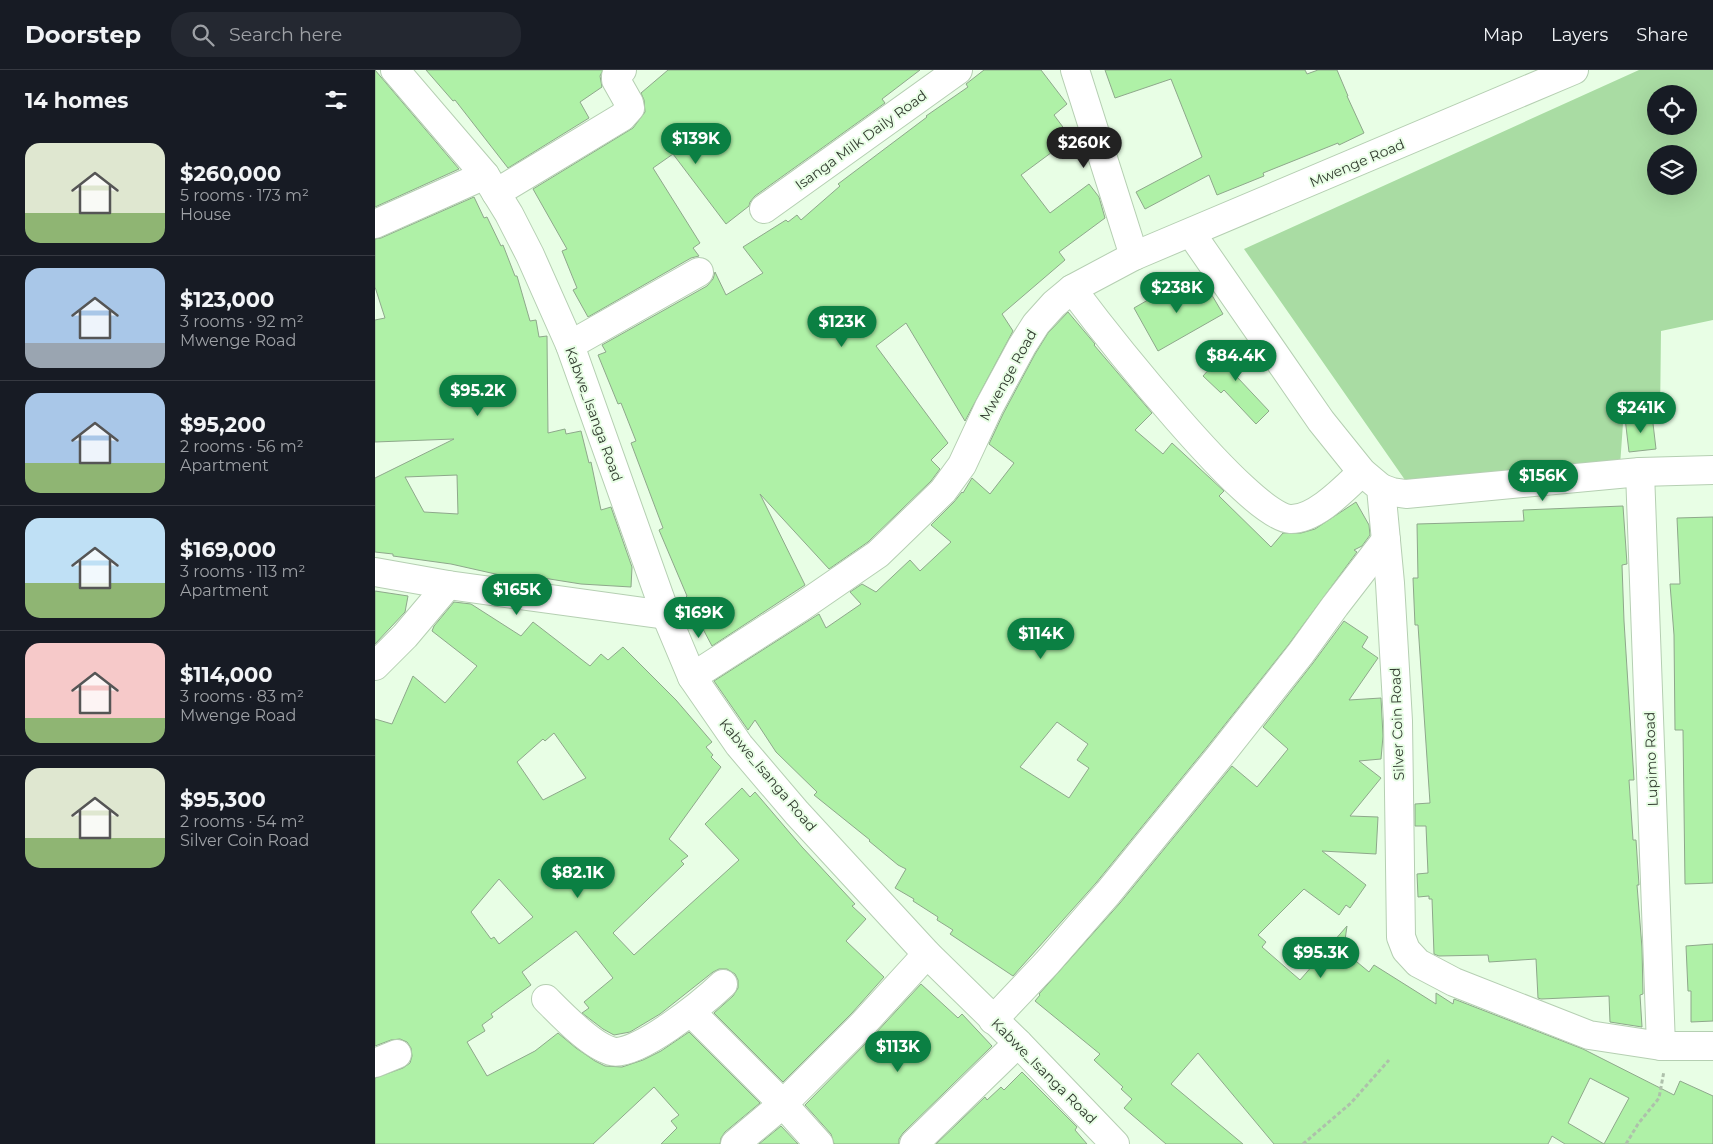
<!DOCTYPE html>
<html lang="en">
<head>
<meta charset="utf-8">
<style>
  :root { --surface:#171b24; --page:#242831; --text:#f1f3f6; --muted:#9ea1a6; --line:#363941; --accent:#0b8043 }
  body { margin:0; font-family:Montserrat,sans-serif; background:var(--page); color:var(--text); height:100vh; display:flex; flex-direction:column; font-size:19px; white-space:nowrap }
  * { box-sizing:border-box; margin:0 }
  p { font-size:16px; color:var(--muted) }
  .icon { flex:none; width:28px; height:28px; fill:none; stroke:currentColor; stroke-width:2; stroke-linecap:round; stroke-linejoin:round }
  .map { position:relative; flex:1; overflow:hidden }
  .side { display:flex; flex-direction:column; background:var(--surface); width:375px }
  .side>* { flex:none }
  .tools { position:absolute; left:1272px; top:15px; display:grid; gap:10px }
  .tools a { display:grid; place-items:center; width:50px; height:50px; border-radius:50%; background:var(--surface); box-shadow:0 5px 20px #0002; font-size:25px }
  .price { position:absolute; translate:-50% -42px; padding:0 11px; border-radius:18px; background:var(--accent); color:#fff; font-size:16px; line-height:32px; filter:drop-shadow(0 1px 2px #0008) }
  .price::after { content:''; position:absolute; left:50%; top:30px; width:15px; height:11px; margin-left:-8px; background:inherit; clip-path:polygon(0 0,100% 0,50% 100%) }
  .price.active { background:#222; color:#fff }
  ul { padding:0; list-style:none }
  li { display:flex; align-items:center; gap:15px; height:125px; padding:0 25px }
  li+li { border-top:1px solid var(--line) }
  li span { display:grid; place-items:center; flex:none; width:140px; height:100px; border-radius:15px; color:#555 }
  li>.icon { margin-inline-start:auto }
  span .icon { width:60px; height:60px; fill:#fffc; stroke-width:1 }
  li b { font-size:21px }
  h2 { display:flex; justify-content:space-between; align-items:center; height:60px; padding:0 25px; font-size:21px }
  header { display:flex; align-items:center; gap:30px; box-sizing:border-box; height:70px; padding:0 25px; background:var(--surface); border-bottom:1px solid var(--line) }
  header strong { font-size:24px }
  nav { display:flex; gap:28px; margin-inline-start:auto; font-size:18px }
  .search { width:350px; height:45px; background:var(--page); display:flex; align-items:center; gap:12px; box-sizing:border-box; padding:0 18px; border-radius:20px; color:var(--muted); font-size:19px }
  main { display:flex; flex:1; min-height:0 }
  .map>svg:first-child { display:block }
</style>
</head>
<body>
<header>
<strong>Doorstep</strong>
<div class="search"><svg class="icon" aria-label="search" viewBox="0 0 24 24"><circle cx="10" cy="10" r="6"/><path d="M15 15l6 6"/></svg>Search here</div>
<nav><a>Map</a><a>Layers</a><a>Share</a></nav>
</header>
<main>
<section class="side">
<h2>14 homes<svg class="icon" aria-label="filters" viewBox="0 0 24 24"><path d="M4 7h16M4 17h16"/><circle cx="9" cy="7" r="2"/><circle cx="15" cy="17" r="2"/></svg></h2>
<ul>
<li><span style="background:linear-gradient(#dfe7d0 70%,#8fb573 0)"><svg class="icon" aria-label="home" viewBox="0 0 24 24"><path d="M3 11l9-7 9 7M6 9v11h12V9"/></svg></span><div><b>$260,000</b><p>5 rooms · 173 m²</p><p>House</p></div></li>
<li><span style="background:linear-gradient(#a9c7e8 75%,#9aa5b1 0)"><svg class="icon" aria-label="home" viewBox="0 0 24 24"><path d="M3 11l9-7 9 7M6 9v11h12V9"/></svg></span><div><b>$123,000</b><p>3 rooms · 92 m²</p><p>Mwenge Road</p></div></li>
<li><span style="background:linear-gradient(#a9c7e8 70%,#8fb573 0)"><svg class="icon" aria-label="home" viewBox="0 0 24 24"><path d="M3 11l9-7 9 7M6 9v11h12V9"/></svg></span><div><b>$95,200</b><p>2 rooms · 56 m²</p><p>Apartment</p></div></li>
<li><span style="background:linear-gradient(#bfe0f5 65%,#8fb573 0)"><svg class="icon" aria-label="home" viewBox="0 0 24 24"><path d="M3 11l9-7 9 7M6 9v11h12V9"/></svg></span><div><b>$169,000</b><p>3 rooms · 113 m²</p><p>Apartment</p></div></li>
<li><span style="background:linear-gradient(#f6c9c9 75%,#8fb573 0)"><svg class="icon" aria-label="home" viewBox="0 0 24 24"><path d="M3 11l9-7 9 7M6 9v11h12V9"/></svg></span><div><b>$114,000</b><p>3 rooms · 83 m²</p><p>Mwenge Road</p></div></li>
<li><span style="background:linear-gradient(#dfe7d0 70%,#8fb573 0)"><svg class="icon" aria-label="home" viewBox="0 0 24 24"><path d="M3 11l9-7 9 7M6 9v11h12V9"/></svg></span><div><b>$95,300</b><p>2 rooms · 54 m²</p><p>Silver Coin Road</p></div></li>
</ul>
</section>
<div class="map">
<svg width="1338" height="1074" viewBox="0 0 1338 1074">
  <rect width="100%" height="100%" fill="#e8fee5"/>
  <path fill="#a9dca3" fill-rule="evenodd" d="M1264,0H1338V250L1286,261L1285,347L1249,339L1244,410L1037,420L869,179ZM1281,24H1314V56H1281ZM1281,84H1314V116H1281Z"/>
  <g fill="#aff1a7" stroke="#8ea88b" fill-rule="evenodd">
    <polygon points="0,0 84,99 0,137"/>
    <polygon points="51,0 228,0 225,6 227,17 205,32 214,48 133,98 80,30 78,31"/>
    <polygon points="293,0 545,0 507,29 510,33 380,126 375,132 374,136 351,154 298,84 278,98 325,173 318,178 324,186 316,188 213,247 198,220 202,218 187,181 192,179 158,119 258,58 270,42 269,30 266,23"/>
    <polygon points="609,0 666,0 692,34 679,45 696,68 646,105 675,143 714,114 724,127 730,148 684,182 690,190 627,244 638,261 590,351 531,253 501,276 573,373 556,390 565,399 556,411 493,472 454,499 385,424 430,515 337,576 311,527 312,526 284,460 288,458 256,373 261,371 246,333 243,334 223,285 231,282 227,275 332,216 338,209 340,202 351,225 388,203 368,177 411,150 413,152 422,145 426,150 465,116 463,114 552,47 551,46 593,17 591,14"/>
    <polygon points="730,0 930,0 932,4 943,0 962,0 973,26 972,26 989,63 964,75 963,73 888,103 889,106 842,125 834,105 770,139 761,122 827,87 796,9 740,28"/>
    <path d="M99,127L109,148L112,147L126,176L128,175L140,206H142L155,251L161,250L164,267L172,266L173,363L190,359L191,364L206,361L214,393L216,392L226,440L236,437L257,497L256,517L206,514L162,507L125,505L76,494L18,486V484L0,482V408L79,369L0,372V250L10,248L0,217V169L6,168ZM82,405L83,444L49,442L30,407Z"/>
    <polygon points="828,210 848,244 783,281 759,238 792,219 799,228"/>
    <path d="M693,242L720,274L719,275L777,343L760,360L788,384L797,373L849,421L844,426L896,477L908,463H926L940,459L981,432L994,455L995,465L987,476L979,480L982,482L914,574L832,677L721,813L638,906L575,864L578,860L562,850L563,847L538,831L539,829L520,818L531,799L523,795L494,771L495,770L439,725L442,722L401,682L380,650L373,660L339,611L444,544L451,558L486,534L475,522L487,514L501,522L535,490L545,501L576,472L556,455L579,432L587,422L588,423L597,408L615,424L639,393L614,374L628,344L660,284L673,263ZM682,652L713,674L702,690L714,698L694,728L645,697Z"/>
    <polygon points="858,273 877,290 862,307 894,341 881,354 849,320 846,323 828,306"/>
    <polygon points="1277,345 1281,379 1254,382 1250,348"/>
    <polygon points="1248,436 1252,494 1247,495 1249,551 1259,710 1254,710 1258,770 1261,770 1264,815 1262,815 1267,878 1268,924 1265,925 1267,957 1235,952 1234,926 1166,929 1163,928 1161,889 1114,892 1113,885 1064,886 1059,884 1057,829 1054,829 1054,826 1043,827 1042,804 1053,803 1051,756 1040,756 1040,734 1055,733 1043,555 1040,555 1038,508 1043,508 1042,454 1149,451 1148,440"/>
    <polygon points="1338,447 1338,813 1310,814 1308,660 1300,660 1299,565 1295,514 1305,514 1302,448"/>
    <polygon points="0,521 33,526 30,542 0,574"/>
    <path d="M79,532L96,534L146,566L158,552L215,596L226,584L233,590L248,577L301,630L337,672L331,677L338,685L336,687L346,697L294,769L313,786L306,791L309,794L238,863L259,885L364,790L330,754L367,718L375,727L380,722L427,777L480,834L477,836L491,849L471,871L509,907L477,943L408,1012L339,943L358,926L363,918V910L360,904L352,899H344L338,902L285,944L255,962L239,965L228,959L207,943L214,938L209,932L238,908L201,861L147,902L156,915L116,944L118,947L107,955L110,961L92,972L112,1006L160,981L183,963L201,978L220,991L230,996L247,997L268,990L286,981L314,962L385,1033L350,1062L346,1068L345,1074H286L302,1058L296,1051L304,1045L279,1017L218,1074H0V1008L28,998L35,993L37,986L36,978L32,972L25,969L16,970L0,976V649L17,654L38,606L70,633L102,596L57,561L59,556ZM179,663L211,708L168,730L142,692L168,669L170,671ZM124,809L158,847L124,874L119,867L116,869L96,842Z"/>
    <path d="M969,551L993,567L987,577L1003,588L974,630L1006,628L1008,666L1006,689L984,691L1006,708L975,746L1003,747L1001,784L947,781L991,815L975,838L971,835L964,845L929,819L883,865L891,872L887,877L925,910L972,856L968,884L976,887L994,902L999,895L1061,934V923L1078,934L1079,929L1208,979L1299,1025L1305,1011L1338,1026V1074H1190L1177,1066L1173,1074H899L823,983L796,1014L868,1074H791L749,1038L757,1029L746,1019L748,1017L719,990L725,984L660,931L665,925L664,924L745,833L857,696L882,717L913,679L888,657L938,593ZM1215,1008L1254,1028L1229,1074L1193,1053Z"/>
    <polygon points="1338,874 1338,951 1316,952 1316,921 1313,921 1311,876"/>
    <polygon points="546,914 583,948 587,944 617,976 528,1063 524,1069 524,1074 459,1074 456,1064 430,1035 499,965"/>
    <polygon points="647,1002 702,1057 700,1060 712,1074 561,1074 610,1027 612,1030 626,1017 629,1020"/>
    <polygon points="406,1056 423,1074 384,1074"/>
  </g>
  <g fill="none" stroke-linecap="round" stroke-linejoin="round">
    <g stroke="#b5cfb2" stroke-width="30">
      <g id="minor">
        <polyline points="20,0 110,105 134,144 155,185 195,275 291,545 317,607 364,675 422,743 552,884 643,973 740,1074"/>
        <polyline points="700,0 759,186"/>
        <polyline points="121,123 247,47 255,38 254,33 241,10 241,6 247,0"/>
        <polyline points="389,139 583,0"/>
        <polyline points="0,154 110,105"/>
        <polyline points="816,163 946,351 987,402 1006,418 1015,513 1023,651 1026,867 1031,880 1043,893 1079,912 1214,965 1286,976 1338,976"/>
        <path d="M697,219C727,259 874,447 915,449C940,450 970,418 987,402"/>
        <polyline points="195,275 324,202"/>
        <polyline points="1265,402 1286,976"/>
        <polyline points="1006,418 1017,422 1031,424 1265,402 1338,400"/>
        <polyline points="0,502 73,515 291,545"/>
        <polyline points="0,596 30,566 73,515"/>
        <polyline points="317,607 426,537 503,484 568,421 587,395 614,337 647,276 661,254 679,234 697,219 759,186 1199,0"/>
        <path d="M171,929C186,944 215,975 236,981C260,989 330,931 348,914"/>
        <polyline points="316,942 408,1034 444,1074"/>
        <polyline points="618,950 672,893 733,823 844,687 926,583 960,536 1011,470"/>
        <polyline points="0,993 22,984"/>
        <polyline points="360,1074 408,1034 488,954 552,884"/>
        <polyline points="539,1074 643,973"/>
      </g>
    </g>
    <g stroke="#aec0ab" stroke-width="3" stroke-dasharray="4 2.5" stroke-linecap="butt">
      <polyline points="928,1074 976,1033 1014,990"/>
      <polyline points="1251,1074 1263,1054 1284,1028 1289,1001"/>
    </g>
    <use href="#minor" stroke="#fff" stroke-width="28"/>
  </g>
  <g text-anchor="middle" stroke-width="4" stroke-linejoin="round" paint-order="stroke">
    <g font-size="14" fill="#323c30" stroke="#e8fee5">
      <text transform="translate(486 70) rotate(-36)" y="5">Isanga Milk Daily Road</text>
      <text transform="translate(982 93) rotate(-23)" y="5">Mwenge Road</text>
      <text transform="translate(633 305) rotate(-61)" y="5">Mwenge Road</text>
      <text transform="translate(219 344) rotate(70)" y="5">Kabwe_Isanga Road</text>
      <text transform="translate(1022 654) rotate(-92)" y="5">Silver Coin Road</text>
      <text transform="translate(1276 689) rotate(-92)" y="5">Lupimo Road</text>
      <text transform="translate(393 705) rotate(50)" y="5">Kabwe_Isanga Road</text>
      <text transform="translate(669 1001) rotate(45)" y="5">Kabwe_Isanga Road</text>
    </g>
  </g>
</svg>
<div class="tools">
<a><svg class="icon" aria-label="locate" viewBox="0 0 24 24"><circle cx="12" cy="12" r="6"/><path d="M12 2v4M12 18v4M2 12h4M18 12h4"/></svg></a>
<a><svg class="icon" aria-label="layers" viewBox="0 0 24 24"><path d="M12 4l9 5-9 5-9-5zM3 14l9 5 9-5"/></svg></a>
</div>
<b class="price" style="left:321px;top:95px">$139K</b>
<b class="price active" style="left:709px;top:99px">$260K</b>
<b class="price" style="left:802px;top:244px">$238K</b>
<b class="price" style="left:467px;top:278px">$123K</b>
<b class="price" style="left:861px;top:312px">$84.4K</b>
<b class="price" style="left:103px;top:347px">$95.2K</b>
<b class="price" style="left:1266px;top:364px">$241K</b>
<b class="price" style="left:1168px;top:432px">$156K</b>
<b class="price" style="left:142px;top:546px">$165K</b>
<b class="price" style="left:324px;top:569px">$169K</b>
<b class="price" style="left:666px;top:590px">$114K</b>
<b class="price" style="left:203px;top:829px">$82.1K</b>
<b class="price" style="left:946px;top:909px">$95.3K</b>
<b class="price" style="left:523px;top:1003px">$113K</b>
</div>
</main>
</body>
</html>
